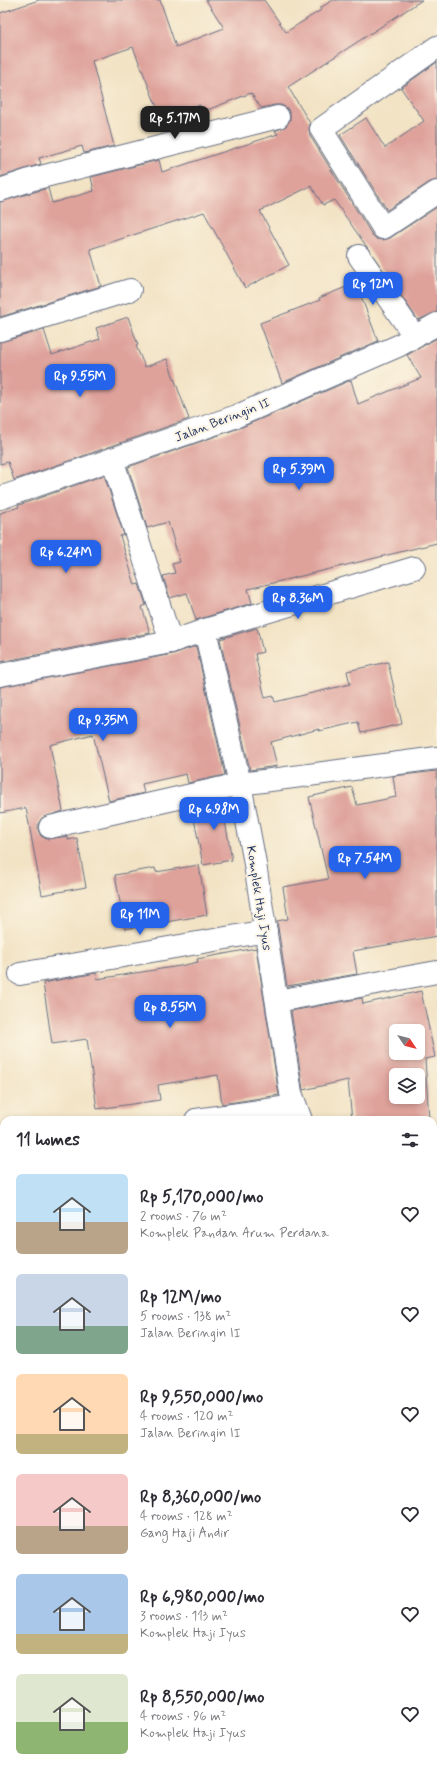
<!DOCTYPE html>
<html lang="en">
<head>
<meta charset="utf-8">
<style>
  :root { --surface:#fff; --page:#f2f2f3; --text:#2b2b33; --muted:#7c7c81; --accent:#2563eb }
  body { margin:0; font-family:Mynerve,sans-serif; background:var(--page); color:var(--text); height:100vh; display:flex; flex-direction:column; font-size:15px; white-space:nowrap }
  * { box-sizing:border-box; margin:0 }
  p { font-size:13px; color:var(--muted) }
  .icon { flex:none; width:22px; height:22px; fill:none; stroke:currentColor; stroke-width:2; stroke-linecap:round; stroke-linejoin:round }
  .map { position:relative; flex:1; overflow:hidden }
  .drawer { position:absolute; left:0px; top:1116px; width:437px; height:656px; display:flex; flex-direction:column; background:var(--surface); border-radius:12px 12px 0 0; box-shadow:0 2px 6px #0003 }
  .drawer>* { flex:none }
  .needle { width:26px; rotate:125deg }
  .tools { position:absolute; left:389px; top:1024px; display:grid; gap:8px }
  .tools a { display:grid; place-items:center; width:36px; height:36px; border-radius:6px; background:var(--surface); box-shadow:0 2px 6px #0003; font-size:20px }
  .price { position:absolute; translate:-50% -34px; padding:0 9px; border-radius:8px; background:var(--accent); color:#fff; font-size:13px; line-height:26px; filter:drop-shadow(0 1px 2px #0008) }
  .price::after { content:''; position:absolute; left:50%; top:24px; width:12px; height:9px; margin-left:-6px; background:inherit; clip-path:polygon(0 0,100% 0,50% 100%) }
  .price.current { background:#222; color:#fff }
  ul { padding:0; list-style:none }
  li { display:flex; align-items:center; gap:12px; height:100px; padding:0 16px }
  li span { display:grid; place-items:center; flex:none; width:112px; height:80px; border-radius:6px; color:#555 }
  li>.icon { margin-inline-start:auto }
  span .icon { width:48px; height:48px; fill:#fffc; stroke-width:1 }
  li b { font-size:17px }
  h2 { display:flex; justify-content:space-between; align-items:center; height:48px; padding:0 16px; font-size:17px }
  .map>svg:first-child { display:block }
</style>
</head>
<body>
<div class="map">
<svg width="437" height="1772" viewBox="0 0 437 1772">
  <rect width="100%" height="100%" fill="#fcf5e5"/>
  <filter id="ink" filterUnits="userSpaceOnUse"><feTurbulence type="fractalNoise" baseFrequency=".025" numOctaves="2"/><feDisplacementMap in="SourceGraphic" scale="8" xChannelSelector="R" yChannelSelector="G"/><feConvolveMatrix kernelMatrix="1 2 1 2 8 2 1 2 1" color-interpolation-filters="sRGB"/></filter>
  <filter id="wash" filterUnits="userSpaceOnUse"><feTurbulence type="fractalNoise" baseFrequency=".012" numOctaves="4" result="noise"/><feDisplacementMap in="SourceGraphic" scale="16" xChannelSelector="R" yChannelSelector="G"/><feGaussianBlur stdDeviation="0.9" result="paint"/><feColorMatrix in="noise" values="0 0 0 0 0 0 0 0 0 0 0 0 0 0 0 0 0 1.4 0 .05"/><feComposite in="paint" operator="in"/></filter>
  <g filter="url(#wash)">
    <rect width="100%" height="100%" fill="#f2e3c5"/>
    <g id="blocks">
      <g fill="#dea29b" fill-rule="evenodd">
        <polygon points="39,0 160,0 176,47 224,28 206,0 264,0 286,32 321,10 320,8 333,0 422,0 288,87 310,123 309,129 310,136 372,235 377,239 383,240 390,238 437,207 437,312 418,320 334,200 323,205 311,186 260,211 289,265 245,288 204,212 90,249 101,286 0,317 0,202 48,188 52,203 94,191 91,177 159,160 162,172 278,134 275,131 286,126 290,120 290,114 287,108 281,105 275,105 261,108 251,93 202,112 200,105 162,120 133,47 92,61 114,146 84,153 82,146 39,158 41,164 0,177 0,13"/>
        <polygon points="437,62 437,180 430,182 387,210 340,135 366,118 385,148 424,121 401,88"/>
        <polygon points="356,283 378,341 282,383 260,323 320,300 319,298"/>
        <polygon points="128,317 138,345 136,346 145,367 167,359 189,419 14,480 8,462 0,464 0,342 44,330 52,355 100,339 96,328"/>
        <polygon points="437,338 437,543 248,589 252,603 196,620 187,593 170,598 163,576 175,573 172,564 180,562 168,522 147,528 128,467 242,427 351,380 358,404 421,378 407,355"/>
        <polygon points="104,475 124,535 120,536 135,585 139,584 146,605 142,607 150,633 0,662 0,513 19,507 18,505 22,504"/>
        <polygon points="257,628 263,652 255,654 265,698 273,696 275,702 350,684 347,671 388,662 402,724 361,733 358,722 319,731 319,729 271,742 277,766 250,770 220,639"/>
        <polygon points="196,646 225,775 188,783 186,774 142,784 144,793 109,801 93,734 50,745 63,811 42,818 38,824 38,830 41,836 47,839 68,836 68,840 77,838 86,887 42,895 26,808 0,813 0,687 173,654"/>
        <polygon points="437,771 437,936 353,951 357,974 287,986 277,921 288,919 283,887 328,879 309,797 352,787 357,805 396,797 393,776"/>
        <polygon points="230,799 234,820 225,821 232,860 203,865 192,808"/>
        <polygon points="199,865 207,915 125,929 115,875 155,868 156,872"/>
        <polygon points="256,948 279,1095 222,1104 218,1075 158,1085 160,1100 97,1109 87,1039 52,1044 43,983 96,973 97,979 180,966 198,962 197,959"/>
        <path d="M421,991L435,1057L425,1059L429,1120H352L348,1080L303,1090L291,1011L362,998L363,1004ZM396,1031H418V1053H396ZM396,1075H418V1097H396Z"/>
      </g>
    </g>
  </g>
  <g filter="url(#ink)">
    <use href="#blocks" fill-opacity="0" stroke="#666e82" stroke-width="1"/>
    <g fill="none" stroke-linecap="round" stroke-linejoin="round">
      <g stroke="#666e82" stroke-width="24">
        <g id="street">
          <polyline points="437,47 321,129 383,228 437,192"/>
          <polyline points="0,190 33,179 278,117"/>
          <polyline points="359,256 415,337"/>
          <polyline points="0,330 130,290"/>
          <polyline points="112,459 171,642"/>
          <polyline points="0,498 237,416 398,346 437,324"/>
          <polyline points="205,630 240,784 254,858 291,1093 301,1120"/>
          <polyline points="0,675 171,642 205,630 414,568"/>
          <polyline points="50,827 240,784 437,758"/>
          <polyline points="20,974 266,931"/>
          <polyline points="277,1001 437,972"/>
          <polyline points="196,1120 295,1106"/>
          <polyline points="0,1148 4,1148"/>
          <polyline points="433,1160 437,1159"/>
          <polyline points="0,1429 4,1429"/>
          <polyline points="433,1434 437,1434"/>
        </g>
      </g>
      <use href="#street" stroke="#fff" stroke-width="22"/>
    </g>
  </g>
  <g text-anchor="middle" stroke-width="4" stroke-linejoin="round" paint-order="stroke">
    <g font-size="13" fill="#1b2f5e" stroke="#fcf5e5">
      <text transform="translate(222 419) rotate(-21)" y="5">Jalan Beringin II</text>
      <text transform="translate(260 898) rotate(81)" y="5">Komplek Haji Iyus</text>
    </g>
  </g>
</svg>
<div class="tools">
<a><svg class="needle" viewBox="-14 -14 28 28"><path d="M0-13l5 13h-10z" fill="#e53935"/><path d="M0 13l5-13h-10z" fill="#7c7c81"/></svg></a>
<a><svg class="icon" aria-label="layers" viewBox="0 0 24 24"><path d="M12 4l9 5-9 5-9-5zM3 14l9 5 9-5"/></svg></a>
</div>
<b class="price current" style="left:175px;top:140px">Rp 5.17M</b>
<b class="price" style="left:373px;top:306px">Rp 12M</b>
<b class="price" style="left:80px;top:398px">Rp 9.55M</b>
<b class="price" style="left:299px;top:491px">Rp 5.39M</b>
<b class="price" style="left:66px;top:574px">Rp 6.24M</b>
<b class="price" style="left:298px;top:620px">Rp 8.36M</b>
<b class="price" style="left:103px;top:742px">Rp 9.35M</b>
<b class="price" style="left:214px;top:831px">Rp 6.98M</b>
<b class="price" style="left:365px;top:880px">Rp 7.54M</b>
<b class="price" style="left:140px;top:936px">Rp 11M</b>
<b class="price" style="left:170px;top:1029px">Rp 8.55M</b>
<section class="drawer">
<h2>11 homes<svg class="icon" aria-label="filters" viewBox="0 0 24 24"><path d="M4 7h16M4 17h16"/><circle cx="9" cy="7" r="2"/><circle cx="15" cy="17" r="2"/></svg></h2>
<ul>
<li><span style="background:linear-gradient(#bfe0f5 60%,#b9a48a 0)"><svg class="icon" aria-label="home" viewBox="0 0 24 24"><path d="M3 11l9-7 9 7M6 9v11h12V9"/></svg></span><div><b>Rp 5,170,000/mo</b><p>2 rooms · 76 m²</p><p>Komplek Pandan Arum Perdana</p></div><svg class="icon" aria-label="heart" viewBox="0 0 24 24"><path d="M12 20l-8-8c-3-5 5-10 8-4 3-6 11-1 8 4z"/></svg></li>
<li><span style="background:linear-gradient(#c9d6e8 65%,#7fa58c 0)"><svg class="icon" aria-label="home" viewBox="0 0 24 24"><path d="M3 11l9-7 9 7M6 9v11h12V9"/></svg></span><div><b>Rp 12M/mo</b><p>5 rooms · 138 m²</p><p>Jalan Beringin II</p></div><svg class="icon" aria-label="heart" viewBox="0 0 24 24"><path d="M12 20l-8-8c-3-5 5-10 8-4 3-6 11-1 8 4z"/></svg></li>
<li><span style="background:linear-gradient(#ffd9b3 75%,#c2b280 0)"><svg class="icon" aria-label="home" viewBox="0 0 24 24"><path d="M3 11l9-7 9 7M6 9v11h12V9"/></svg></span><div><b>Rp 9,550,000/mo</b><p>4 rooms · 120 m²</p><p>Jalan Beringin II</p></div><svg class="icon" aria-label="heart" viewBox="0 0 24 24"><path d="M12 20l-8-8c-3-5 5-10 8-4 3-6 11-1 8 4z"/></svg></li>
<li><span style="background:linear-gradient(#f6c9c9 65%,#b9a48a 0)"><svg class="icon" aria-label="home" viewBox="0 0 24 24"><path d="M3 11l9-7 9 7M6 9v11h12V9"/></svg></span><div><b>Rp 8,360,000/mo</b><p>4 rooms · 128 m²</p><p>Gang Haji Andir</p></div><svg class="icon" aria-label="heart" viewBox="0 0 24 24"><path d="M12 20l-8-8c-3-5 5-10 8-4 3-6 11-1 8 4z"/></svg></li>
<li><span style="background:linear-gradient(#a9c7e8 75%,#c2b280 0)"><svg class="icon" aria-label="home" viewBox="0 0 24 24"><path d="M3 11l9-7 9 7M6 9v11h12V9"/></svg></span><div><b>Rp 6,980,000/mo</b><p>3 rooms · 113 m²</p><p>Komplek Haji Iyus</p></div><svg class="icon" aria-label="heart" viewBox="0 0 24 24"><path d="M12 20l-8-8c-3-5 5-10 8-4 3-6 11-1 8 4z"/></svg></li>
<li><span style="background:linear-gradient(#dfe7d0 60%,#8fb573 0)"><svg class="icon" aria-label="home" viewBox="0 0 24 24"><path d="M3 11l9-7 9 7M6 9v11h12V9"/></svg></span><div><b>Rp 8,550,000/mo</b><p>4 rooms · 96 m²</p><p>Komplek Haji Iyus</p></div><svg class="icon" aria-label="heart" viewBox="0 0 24 24"><path d="M12 20l-8-8c-3-5 5-10 8-4 3-6 11-1 8 4z"/></svg></li>
</ul>
</section>
</div>
</body>
</html>
